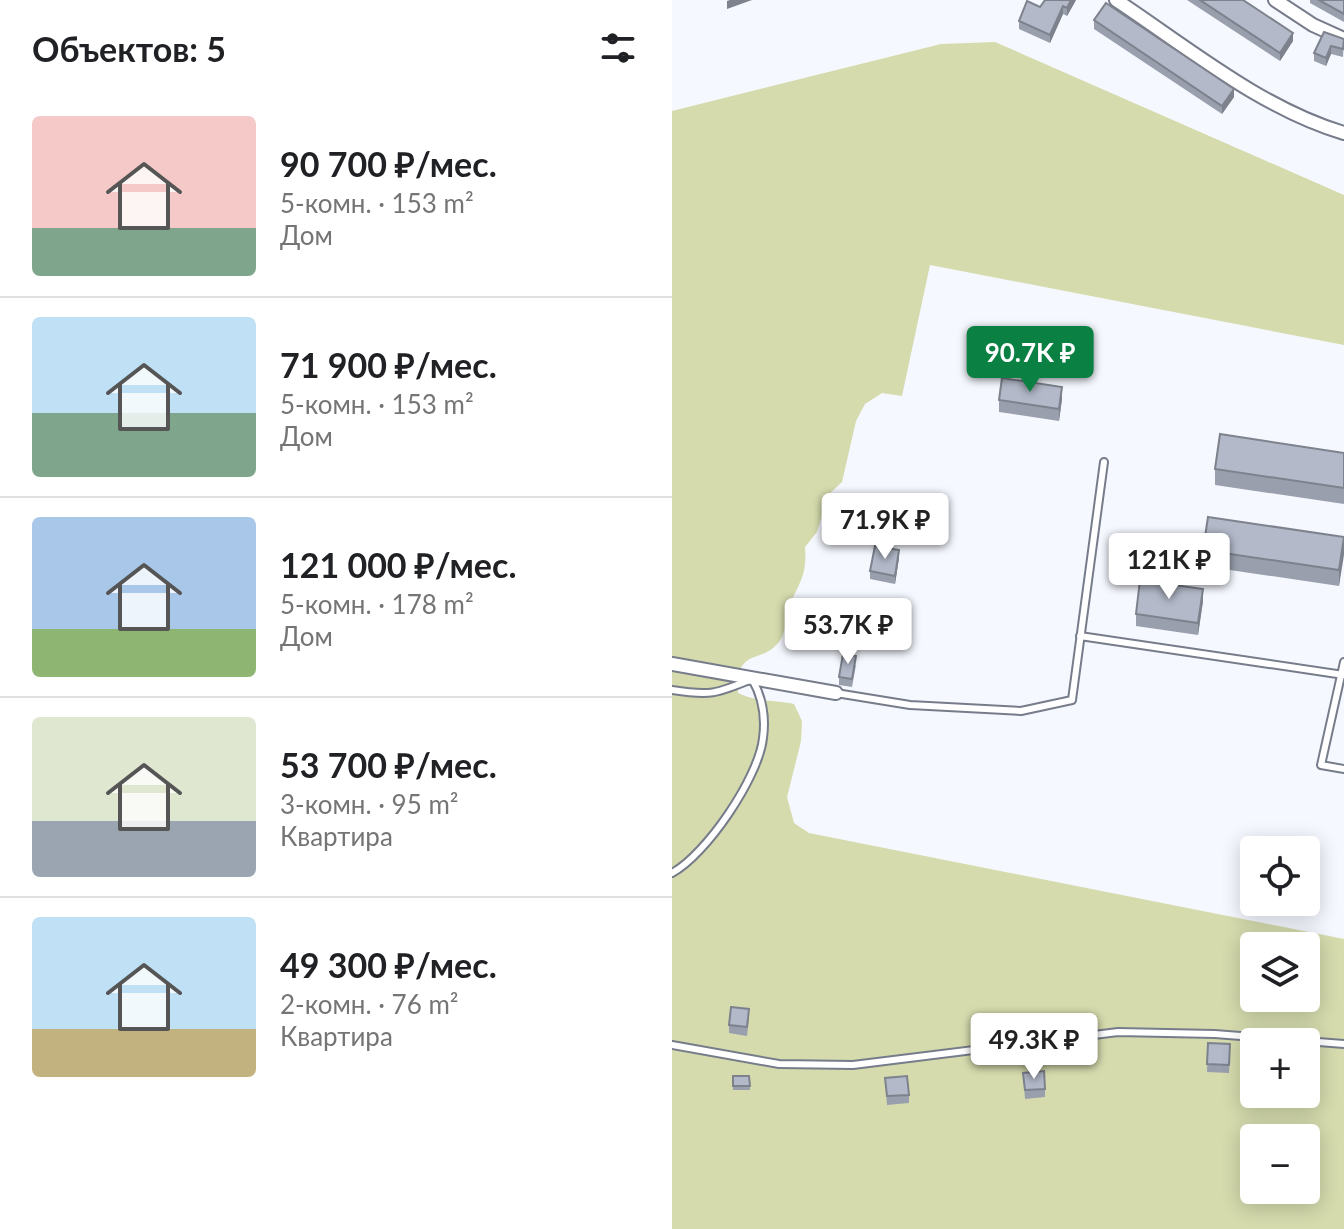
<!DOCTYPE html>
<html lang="ru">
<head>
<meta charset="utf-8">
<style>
  :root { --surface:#fff; --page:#f2f2f2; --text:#202124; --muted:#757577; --line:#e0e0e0; --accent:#0b8043 }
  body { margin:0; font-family:Lato,sans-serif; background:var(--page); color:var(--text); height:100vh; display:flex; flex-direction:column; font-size:30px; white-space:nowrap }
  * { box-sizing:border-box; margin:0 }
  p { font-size:26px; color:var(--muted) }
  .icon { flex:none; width:44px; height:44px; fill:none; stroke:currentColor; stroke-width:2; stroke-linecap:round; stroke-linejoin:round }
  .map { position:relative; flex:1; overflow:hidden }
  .sheet { display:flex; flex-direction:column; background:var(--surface); width:672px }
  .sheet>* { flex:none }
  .tools { position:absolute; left:568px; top:836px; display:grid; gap:16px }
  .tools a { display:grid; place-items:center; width:80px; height:80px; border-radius:8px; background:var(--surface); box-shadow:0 4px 20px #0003; font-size:40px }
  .price { position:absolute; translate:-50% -68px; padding:0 18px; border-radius:8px; background:#fff; color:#222; font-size:26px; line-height:52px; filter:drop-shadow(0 2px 4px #0008) }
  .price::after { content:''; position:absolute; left:50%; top:48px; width:24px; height:18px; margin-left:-12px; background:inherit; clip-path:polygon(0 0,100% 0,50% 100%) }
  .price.current { background:var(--accent); color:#fff }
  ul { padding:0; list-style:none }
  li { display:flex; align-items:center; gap:24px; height:200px; padding:0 32px }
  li+li { border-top:2px solid var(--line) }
  li span { display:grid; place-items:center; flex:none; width:224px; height:160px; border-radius:8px; color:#555 }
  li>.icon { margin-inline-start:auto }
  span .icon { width:96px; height:96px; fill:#fffc; stroke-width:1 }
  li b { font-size:34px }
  h2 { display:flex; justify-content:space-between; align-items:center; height:96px; padding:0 32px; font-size:34px }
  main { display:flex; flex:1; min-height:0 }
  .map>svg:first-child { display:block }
</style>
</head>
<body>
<main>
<section class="sheet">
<h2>Объектов: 5<svg class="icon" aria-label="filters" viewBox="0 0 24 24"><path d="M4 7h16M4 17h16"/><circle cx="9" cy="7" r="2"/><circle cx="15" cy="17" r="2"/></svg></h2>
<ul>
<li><span style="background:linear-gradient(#f6c9c9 70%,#7fa58c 0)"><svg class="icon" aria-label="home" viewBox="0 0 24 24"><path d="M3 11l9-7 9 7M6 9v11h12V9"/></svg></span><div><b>90 700 ₽/мес.</b><p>5-комн. · 153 m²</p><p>Дом</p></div></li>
<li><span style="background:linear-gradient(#bfe0f5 60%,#7fa58c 0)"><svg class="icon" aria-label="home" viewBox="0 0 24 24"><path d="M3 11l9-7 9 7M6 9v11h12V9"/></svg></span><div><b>71 900 ₽/мес.</b><p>5-комн. · 153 m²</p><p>Дом</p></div></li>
<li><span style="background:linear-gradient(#a9c7e8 70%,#8fb573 0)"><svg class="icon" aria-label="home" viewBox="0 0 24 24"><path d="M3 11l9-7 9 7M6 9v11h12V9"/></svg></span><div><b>121 000 ₽/мес.</b><p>5-комн. · 178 m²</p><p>Дом</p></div></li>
<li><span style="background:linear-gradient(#dfe7d0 65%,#9aa5b1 0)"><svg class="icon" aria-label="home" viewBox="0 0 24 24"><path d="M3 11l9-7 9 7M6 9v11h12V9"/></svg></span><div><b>53 700 ₽/мес.</b><p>3-комн. · 95 m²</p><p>Квартира</p></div></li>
<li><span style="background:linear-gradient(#bfe0f5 70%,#c2b280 0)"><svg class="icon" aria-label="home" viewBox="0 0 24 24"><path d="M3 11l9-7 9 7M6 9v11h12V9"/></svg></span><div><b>49 300 ₽/мес.</b><p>2-комн. · 76 m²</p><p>Квартира</p></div></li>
</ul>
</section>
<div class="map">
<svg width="672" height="1229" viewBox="0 0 672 1229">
  <rect width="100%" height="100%" fill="#f5f8ff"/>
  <path fill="#d5dbad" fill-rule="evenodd" d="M323,42L672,195V345L258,265L230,396L210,393L193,404L184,421L170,482L156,495L145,532L133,547C135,573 129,580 119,602C115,613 115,628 109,639C92,666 63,645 66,693C88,703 99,699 122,704L130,721L129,741L115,797L122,823L137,833L672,939V1229H0V111L269,44ZM582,946H634V998H582ZM582,1042H634V1094H582ZM582,1138H634V1190H582Z"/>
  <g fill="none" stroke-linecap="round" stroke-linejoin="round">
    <g stroke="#777c8b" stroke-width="10">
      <g id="service">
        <polyline points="408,636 672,675"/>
        <polyline points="672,662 649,765 672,769"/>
        <path d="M0,690C38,696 44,694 80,679C91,698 94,716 91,738C87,777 34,855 0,873"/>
        <polyline points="164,693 238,705 349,711 400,700 432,462"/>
        <polyline points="0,1045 107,1064 181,1065 446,1032 543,1034 672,1044"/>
      </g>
    </g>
    <g stroke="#777c8b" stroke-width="16">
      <g id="minor">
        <path d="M444,0C515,47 590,109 672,133"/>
        <polyline points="603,0 641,25 672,39"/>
        <polyline points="0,664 164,693"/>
      </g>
    </g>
    <use href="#service" stroke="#fff" stroke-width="6"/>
    <use href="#minor" stroke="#fff" stroke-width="12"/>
  </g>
  <g fill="#9a9fad">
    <polygon points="404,0 395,16 391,14 378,43 347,29 347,21"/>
    <polygon points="515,0 571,0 621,41 608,61"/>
    <polygon points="638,0 672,0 672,22 638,3"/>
    <polygon points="422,20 562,97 550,114 422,29"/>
    <polygon points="672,39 671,57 659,54 654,66 642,61 642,53"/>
    <polygon points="390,399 387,421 327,412 327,400"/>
    <polygon points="672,453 672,504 543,485 543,469"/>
    <polygon points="672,537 667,586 531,566 531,550"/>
    <polygon points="227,558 223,584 198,579 198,571"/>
    <polygon points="531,601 526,635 464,626 464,614"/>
    <polygon points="184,665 180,687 167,685 167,677"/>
    <polygon points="77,1018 75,1036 57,1033 57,1025"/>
    <polygon points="536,1043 558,1044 557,1073 535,1072"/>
    <polygon points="351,1073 373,1089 373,1097 353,1099"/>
    <polygon points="61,1076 77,1076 78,1090 61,1090"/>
    <polygon points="213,1078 237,1095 237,1103 215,1105"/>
  </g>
  <g fill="#7d828d">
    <polygon points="58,0 80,0 55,9 55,1"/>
    <polygon points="399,0 404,0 395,16 395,8"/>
    <polygon points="391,6 391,14 378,43 378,35"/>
    <polygon points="621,33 621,41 608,61 608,53"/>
    <polygon points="659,46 659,54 654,66 654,58"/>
    <polygon points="562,89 562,97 550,114 550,106"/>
    <polygon points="390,387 390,399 387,421 387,409"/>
    <polygon points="672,539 672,555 667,586 667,570"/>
    <polygon points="227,550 227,558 223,584 223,576"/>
    <polygon points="531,589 531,601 526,635 526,623"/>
  </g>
  <g fill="#b3b9c9" stroke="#7d828d" stroke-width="2">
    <polygon points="373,0 399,0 395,8 391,6 378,35 347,21 355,1 368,7"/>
    <polygon points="528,0 571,0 621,33 608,53"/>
    <polygon points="647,0 672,0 672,14"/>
    <polygon points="434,3 562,89 550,106 422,20"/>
    <polygon points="652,32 672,39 671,49 659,46 654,58 642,53"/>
    <polygon points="330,378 390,387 387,409 327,400"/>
    <polygon points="548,434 672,453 672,488 543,469"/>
    <polygon points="536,517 672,537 667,570 531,550"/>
    <polygon points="203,546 227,550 223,576 198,571"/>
    <polygon points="468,580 531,589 526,623 464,614"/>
    <polygon points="171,654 184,656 180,679 167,677"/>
    <polygon points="59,1007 77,1009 75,1027 57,1025"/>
    <polygon points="536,1043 558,1044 557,1065 535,1064"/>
    <polygon points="372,1071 373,1089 353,1090 351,1073"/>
    <polygon points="61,1076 77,1076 78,1086 61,1086"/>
    <polygon points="235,1076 237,1095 215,1096 213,1078"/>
  </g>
</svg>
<div class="tools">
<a><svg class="icon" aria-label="locate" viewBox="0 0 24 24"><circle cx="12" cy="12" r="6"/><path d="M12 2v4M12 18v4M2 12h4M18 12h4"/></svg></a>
<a><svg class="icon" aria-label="layers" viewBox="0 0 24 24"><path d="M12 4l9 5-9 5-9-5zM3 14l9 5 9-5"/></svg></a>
<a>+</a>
<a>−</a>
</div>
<b class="price current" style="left:358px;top:394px">90.7K ₽</b>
<b class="price" style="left:213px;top:561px">71.9K ₽</b>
<b class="price" style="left:497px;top:601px">121K ₽</b>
<b class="price" style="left:176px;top:666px">53.7K ₽</b>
<b class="price" style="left:362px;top:1081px">49.3K ₽</b>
</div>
</main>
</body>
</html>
